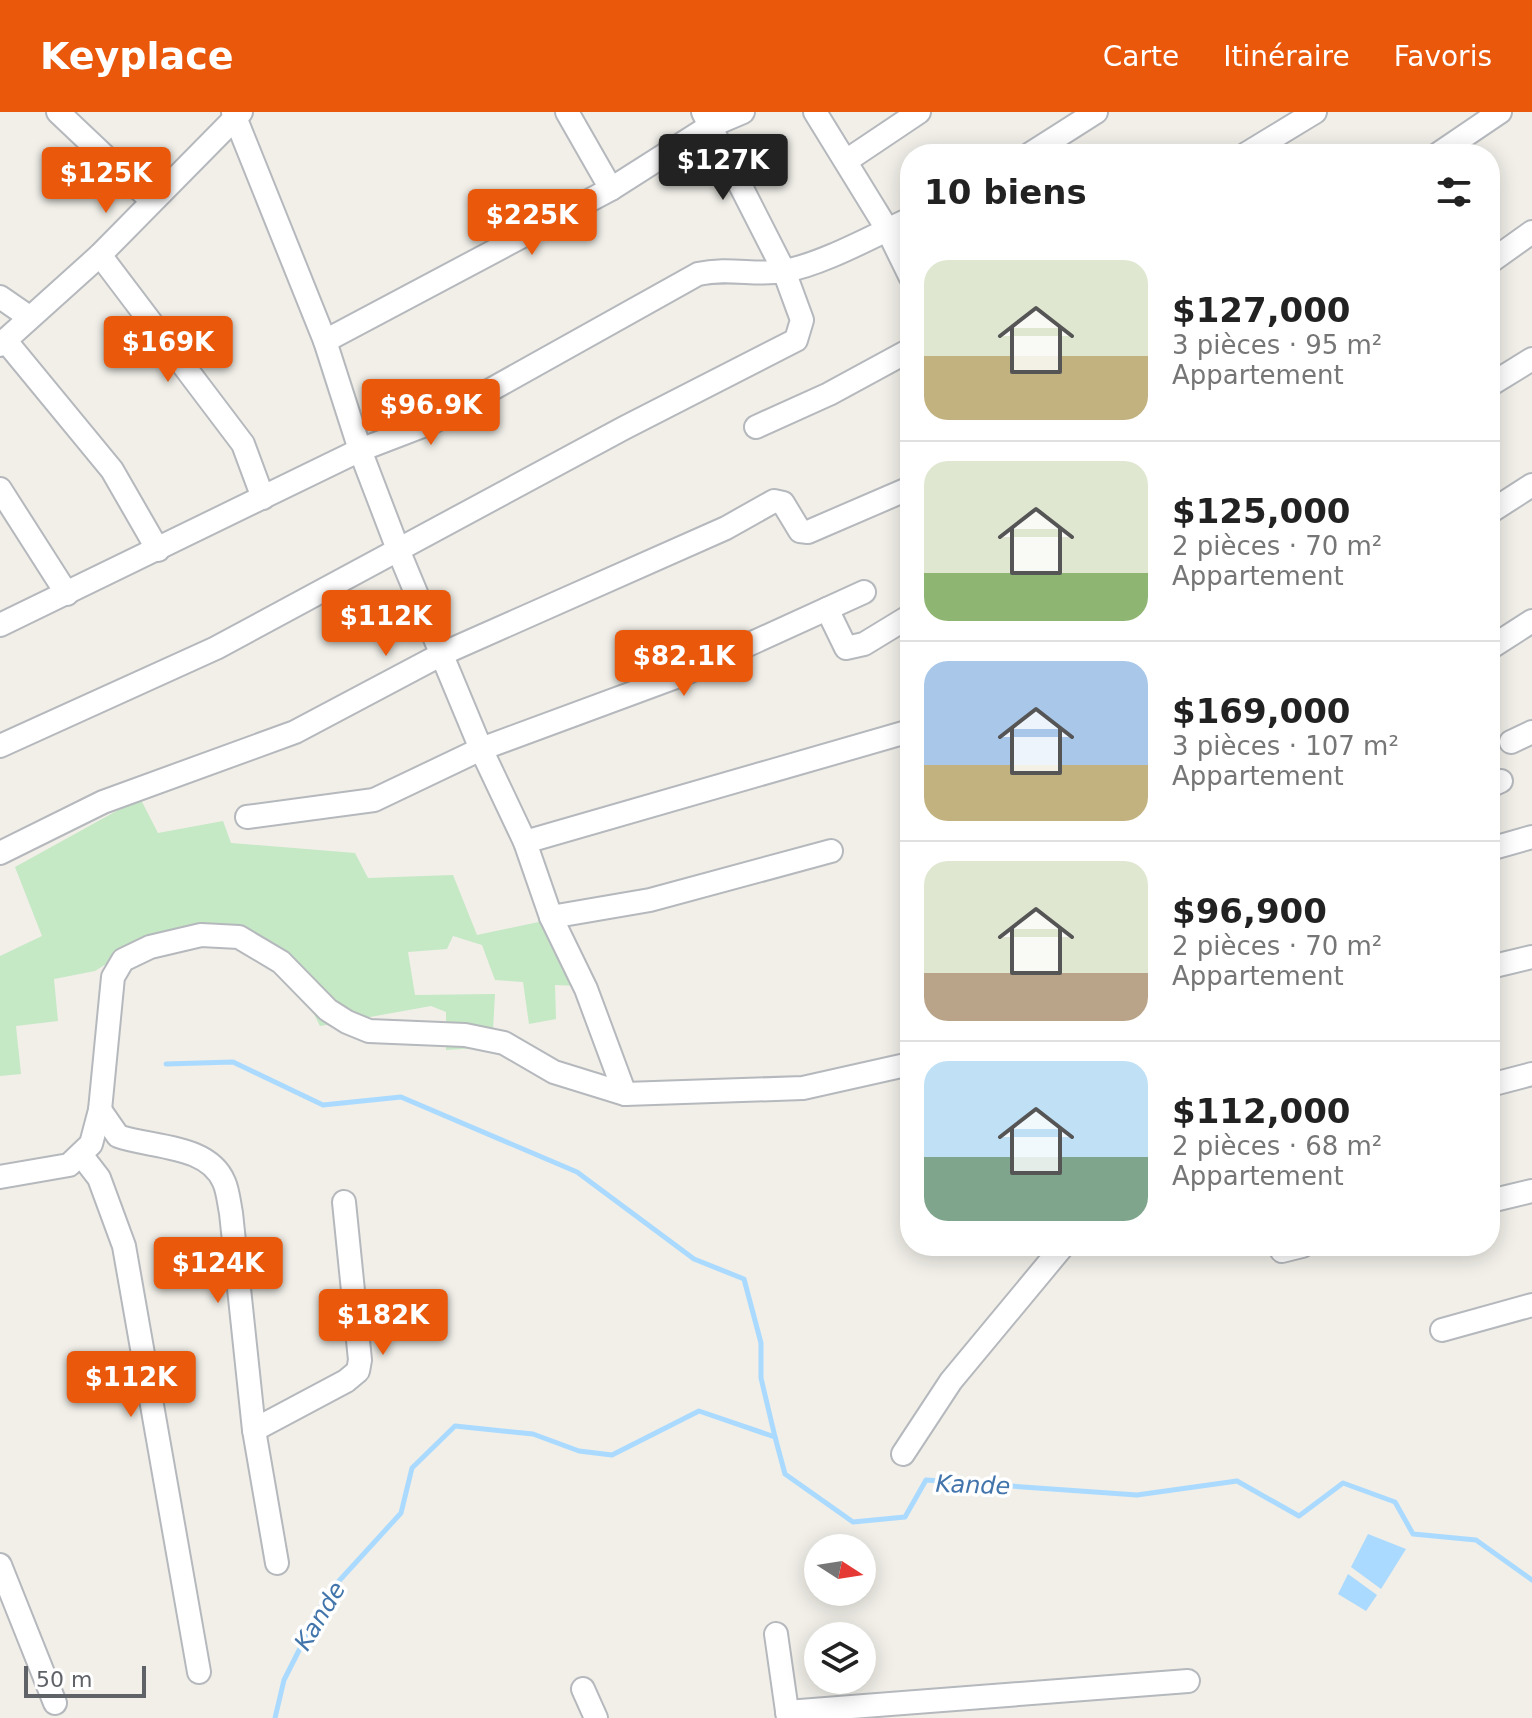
<!DOCTYPE html>
<html lang="fr">
<head>
<meta charset="utf-8">
<style>
  :root { --surface:#fff; --page:#f6f6f6; --text:#222; --muted:#767676; --line:#e0e0e0; --accent:#ea580c }
  body { margin:0; font-family:"DejaVu Sans",sans-serif; background:var(--page); color:var(--text); height:100vh; display:flex; flex-direction:column; font-size:30px; white-space:nowrap }
  * { box-sizing:border-box; margin:0 }
  p { font-size:26px; color:var(--muted) }
  .icon { flex:none; width:44px; height:44px; fill:none; stroke:currentColor; stroke-width:2; stroke-linecap:round; stroke-linejoin:round }
  .map { position:relative; flex:1; overflow:hidden }
  .side { position:absolute; left:900px; top:32px; width:600px; height:1112px; display:flex; flex-direction:column; background:var(--surface); border-radius:32px; box-shadow:0 4px 20px #0003 }
  .side>* { flex:none }
  .needle { width:52px; rotate:102deg }
  .controls { position:absolute; left:804px; top:1422px; display:grid; gap:16px }
  .controls a { display:grid; place-items:center; width:72px; height:72px; border-radius:50%; background:var(--surface); box-shadow:0 4px 20px #0003; font-size:40px }
  .scale { position:absolute; left:24px; bottom:20px; width:122px; box-sizing:border-box; padding-left:8px; border:4px solid #5f6368; border-top:0; font-size:22px; line-height:28px; white-space:nowrap; color:#5f6368; -webkit-text-stroke:6px #fff; paint-order:stroke }
  .price { position:absolute; translate:-50% -68px; padding:0 18px; border-radius:8px; background:var(--accent); color:#fff; font-size:26px; line-height:52px; filter:drop-shadow(0 2px 4px #0008) }
  .price::after { content:''; position:absolute; left:50%; top:48px; width:24px; height:18px; margin-left:-12px; background:inherit; clip-path:polygon(0 0,100% 0,50% 100%) }
  .price.selected { background:#222; color:#fff }
  ul { padding:0; list-style:none }
  li { display:flex; align-items:center; gap:24px; height:200px; padding:0 24px }
  li+li { border-top:2px solid var(--line) }
  li span { display:grid; place-items:center; flex:none; width:224px; height:160px; border-radius:24px; color:#555 }
  li>.icon { margin-inline-start:auto }
  span .icon { width:96px; height:96px; fill:#fffc; stroke-width:1 }
  li b { font-size:34px }
  h2 { display:flex; justify-content:space-between; align-items:center; height:96px; padding:0 24px; font-size:34px }
  header { display:flex; align-items:center; gap:48px; box-sizing:border-box; height:112px; padding:0 40px; background:var(--accent); color:#fff }
  header strong { font-size:38px }
  nav { display:flex; gap:44px; margin-inline-start:auto; font-size:28px }
  .map>svg:first-child { display:block }
</style>
</head>
<body>
<header>
<strong>Keyplace</strong>
<nav><a>Carte</a><a>Itinéraire</a><a>Favoris</a></nav>
</header>
<div class="map">
<svg width="1532" height="1606" viewBox="0 0 1532 1606">
  <rect width="100%" height="100%" fill="#f1efe8"/>
  <polygon fill="#c5e8c5" points="140,686 158,721 223,709 231,731 355,741 368,766 453,763 477,823 548,808 581,874 555,873 556,907 529,912 523,870 495,868 482,833 453,824 447,837 408,840 415,883 495,882 492,935 446,938 446,900 431,894 320,914 285,844 153,823 95,859 54,867 58,909 16,914 21,962 0,964 0,844 42,824 15,755"/>
  <g fill="#aadaff">
    <polygon points="1368,1422 1406,1437 1381,1477 1351,1455"/>
    <polygon points="1348,1462 1377,1483 1366,1499 1338,1482"/>
  </g>
  <g fill="none" stroke-linecap="round" stroke-linejoin="round">
    <g stroke="#aadaff" stroke-width="5">
      <polyline points="166,952 233,950 323,993 401,985 577,1060 694,1147 744,1167 761,1231 761,1266 775,1325"/>
      <polyline points="275,1606 284,1568 328,1481 401,1401 412,1356 455,1314 533,1322 579,1339 612,1343 699,1299 775,1325 785,1362 853,1410 905,1405 926,1368 1137,1383 1237,1369 1299,1404 1343,1371 1395,1390 1413,1422 1476,1428 1532,1468"/>
    </g>
    <g stroke="#b5b8bc" stroke-width="26">
      <g id="minor">
        <polyline points="58,0 152,89"/>
        <polyline points="233,0 325,229 360,338 399,440 481,637 525,730 551,805 586,877 625,982"/>
        <polyline points="567,0 611,77"/>
        <polyline points="815,0 887,117 910,164"/>
        <polyline points="1030,42 1096,0"/>
        <polyline points="1246,42 1315,0"/>
        <polyline points="1438,42 1500,0"/>
        <polyline points="846,49 919,0"/>
        <polyline points="100,143 243,332 263,386"/>
        <polyline points="1490,150 1532,120"/>
        <polyline points="0,185 29,205"/>
        <polyline points="5,228 112,358 158,438"/>
        <polyline points="325,229 611,77 710,14 743,0"/>
        <polyline points="0,233 100,143 241,0"/>
        <polyline points="1490,273 1532,247"/>
        <polyline points="756,315 829,282 910,238"/>
        <polyline points="0,377 67,482"/>
        <polyline points="1490,400 1532,373"/>
        <polyline points="827,497 846,536 864,532 910,504"/>
        <path d="M0,513L360,338L433,310L698,162C729,155 757,164 784,159C821,153 875,123 910,107"/>
        <polyline points="1490,536 1532,509"/>
        <polyline points="1511,630 1532,620"/>
        <polyline points="0,634 216,536 624,316 796,228 802,208 784,159 703,0"/>
        <polyline points="1490,674 1501,669"/>
        <polyline points="247,705 374,688 481,637 684,562 864,480"/>
        <polyline points="525,730 910,619"/>
        <polyline points="1490,737 1532,725"/>
        <polyline points="0,741 103,690 295,620 444,541 726,416 774,389 783,391 800,419 808,420 910,376"/>
        <polyline points="551,805 650,788 831,739"/>
        <polyline points="1490,855 1532,845"/>
        <polyline points="1490,973 1532,962"/>
        <path d="M100,998L118,1024C151,1036 208,1032 224,1070C228,1079 229,1091 231,1101L254,1318L277,1451"/>
        <polyline points="82,1044 99,1066 124,1134 199,1560"/>
        <polyline points="0,1065 69,1053 91,1032 100,998 113,865 123,848 150,835 201,823 239,825 281,850 328,898 347,910 369,919 465,923 504,931 554,960 625,982 803,976 910,952"/>
        <polyline points="1490,1089 1532,1079"/>
        <polyline points="1282,1139 1302,1134"/>
        <polyline points="1442,1218 1532,1193"/>
        <polyline points="254,1318 346,1269 358,1259 360,1248 344,1090"/>
        <polyline points="903,1342 951,1269 1063,1134"/>
        <polyline points="0,1453 55,1591"/>
        <polyline points="776,1522 788,1606"/>
        <polyline points="583,1577 596,1606"/>
        <polyline points="787,1600 1188,1569"/>
      </g>
    </g>
    <use href="#minor" stroke="#fff" stroke-width="22"/>
  </g>
  <g text-anchor="middle" stroke-width="7" stroke-linejoin="round" paint-order="stroke">
    <g font-size="24" font-style="italic" fill="#4174aa" stroke="#fff">
      <text transform="translate(973 1373) rotate(2)" y="8">Kande</text>
      <text transform="translate(320 1504) rotate(-59)" y="8">Kande</text>
    </g>
  </g>
</svg>
<div class="controls">
<a><svg class="needle" viewBox="-14 -14 28 28"><path d="M0-13l5 13h-10z" fill="#e53935"/><path d="M0 13l5-13h-10z" fill="#767676"/></svg></a>
<a><svg class="icon" aria-label="layers" viewBox="0 0 24 24"><path d="M12 4l9 5-9 5-9-5zM3 14l9 5 9-5"/></svg></a>
</div>
<div class="scale">50 m</div>
<b class="price selected" style="left:723px;top:90px">$127K</b>
<b class="price" style="left:106px;top:103px">$125K</b>
<b class="price" style="left:532px;top:145px">$225K</b>
<b class="price" style="left:168px;top:272px">$169K</b>
<b class="price" style="left:431px;top:335px">$96.9K</b>
<b class="price" style="left:386px;top:546px">$112K</b>
<b class="price" style="left:684px;top:586px">$82.1K</b>
<b class="price" style="left:218px;top:1193px">$124K</b>
<b class="price" style="left:383px;top:1245px">$182K</b>
<b class="price" style="left:131px;top:1307px">$112K</b>
<section class="side">
<h2>10 biens<svg class="icon" aria-label="filters" viewBox="0 0 24 24"><path d="M4 7h16M4 17h16"/><circle cx="9" cy="7" r="2"/><circle cx="15" cy="17" r="2"/></svg></h2>
<ul>
<li><span style="background:linear-gradient(#dfe7d0 60%,#c2b280 0)"><svg class="icon" aria-label="home" viewBox="0 0 24 24"><path d="M3 11l9-7 9 7M6 9v11h12V9"/></svg></span><div><b>$127,000</b><p>3 pièces · 95 m²</p><p>Appartement</p></div></li>
<li><span style="background:linear-gradient(#dfe7d0 70%,#8fb573 0)"><svg class="icon" aria-label="home" viewBox="0 0 24 24"><path d="M3 11l9-7 9 7M6 9v11h12V9"/></svg></span><div><b>$125,000</b><p>2 pièces · 70 m²</p><p>Appartement</p></div></li>
<li><span style="background:linear-gradient(#a9c7e8 65%,#c2b280 0)"><svg class="icon" aria-label="home" viewBox="0 0 24 24"><path d="M3 11l9-7 9 7M6 9v11h12V9"/></svg></span><div><b>$169,000</b><p>3 pièces · 107 m²</p><p>Appartement</p></div></li>
<li><span style="background:linear-gradient(#dfe7d0 70%,#b9a48a 0)"><svg class="icon" aria-label="home" viewBox="0 0 24 24"><path d="M3 11l9-7 9 7M6 9v11h12V9"/></svg></span><div><b>$96,900</b><p>2 pièces · 70 m²</p><p>Appartement</p></div></li>
<li><span style="background:linear-gradient(#bfe0f5 60%,#7fa58c 0)"><svg class="icon" aria-label="home" viewBox="0 0 24 24"><path d="M3 11l9-7 9 7M6 9v11h12V9"/></svg></span><div><b>$112,000</b><p>2 pièces · 68 m²</p><p>Appartement</p></div></li>
</ul>
</section>
</div>
</body>
</html>
